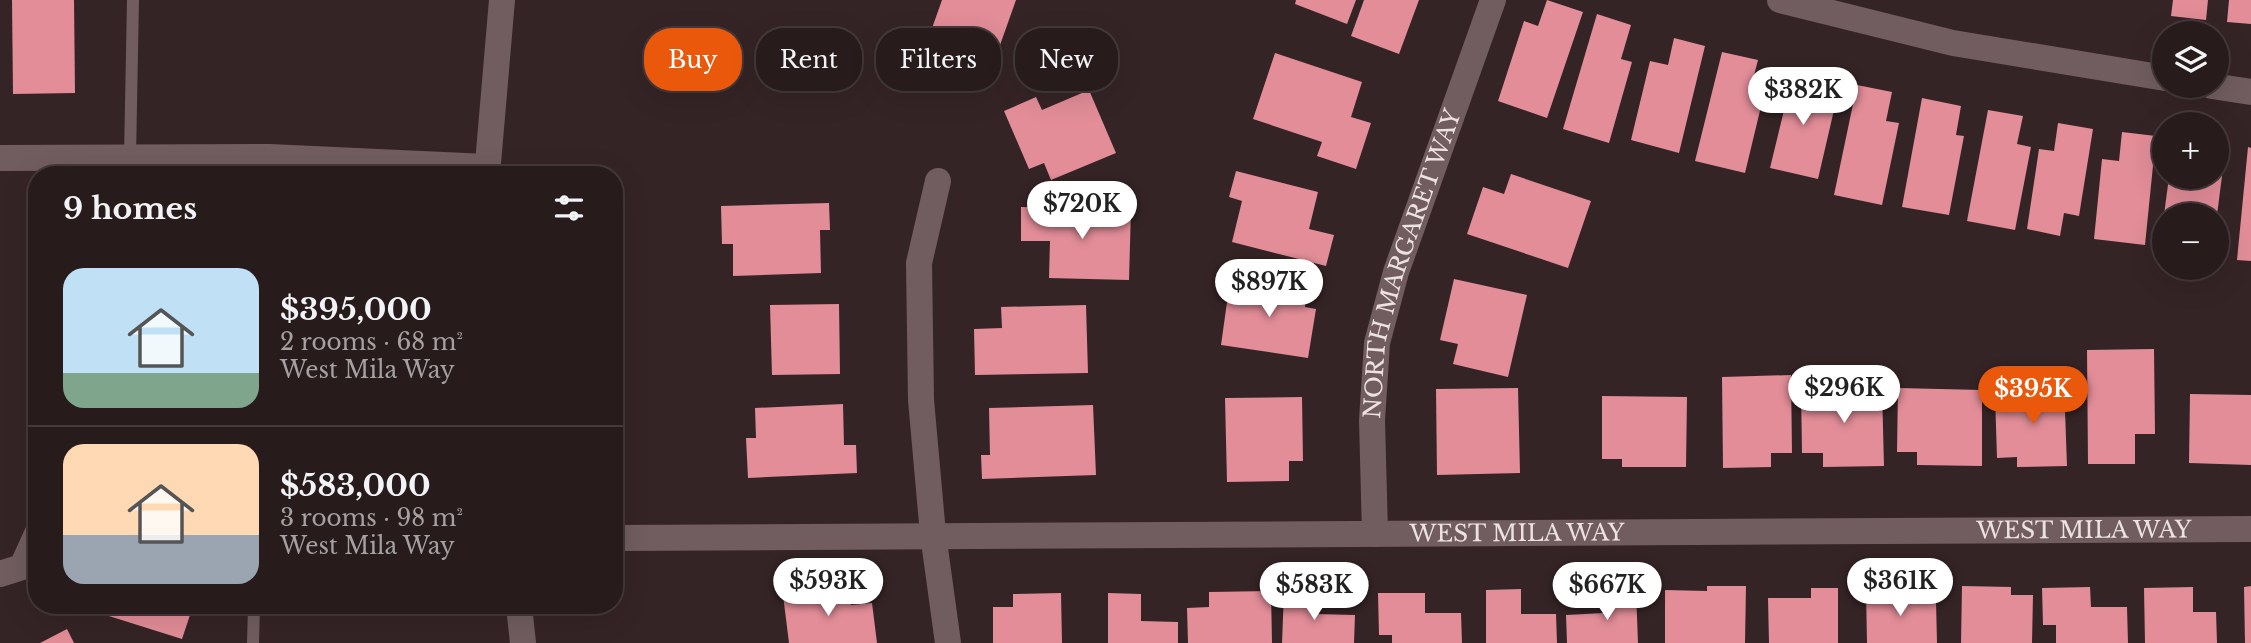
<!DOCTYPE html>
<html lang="en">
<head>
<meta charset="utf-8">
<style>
  :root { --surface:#281b1c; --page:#302425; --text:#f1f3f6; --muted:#a5a1a3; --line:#44393b; --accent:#ea580c }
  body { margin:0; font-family:"Libre Baskerville",serif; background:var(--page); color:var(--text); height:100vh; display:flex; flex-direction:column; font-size:26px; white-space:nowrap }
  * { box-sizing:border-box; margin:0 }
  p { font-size:23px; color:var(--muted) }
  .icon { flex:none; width:38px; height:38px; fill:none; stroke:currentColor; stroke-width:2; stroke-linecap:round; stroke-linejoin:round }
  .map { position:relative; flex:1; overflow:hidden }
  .sheet { position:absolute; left:28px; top:166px; width:595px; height:448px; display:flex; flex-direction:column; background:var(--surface); border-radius:28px; box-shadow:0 7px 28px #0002,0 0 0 2px var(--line) }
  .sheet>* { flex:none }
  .guide { position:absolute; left:644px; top:28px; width:665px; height:63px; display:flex; gap:14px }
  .tools { position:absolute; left:2152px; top:21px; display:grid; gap:14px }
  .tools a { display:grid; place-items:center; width:77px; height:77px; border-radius:50%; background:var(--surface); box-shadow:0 7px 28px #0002,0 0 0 2px var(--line); font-size:35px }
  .price { position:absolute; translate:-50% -60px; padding:0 16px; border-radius:24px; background:#fff; color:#222; font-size:23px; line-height:46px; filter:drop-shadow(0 2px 4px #0008) }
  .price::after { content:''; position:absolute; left:50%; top:42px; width:21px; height:16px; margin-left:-10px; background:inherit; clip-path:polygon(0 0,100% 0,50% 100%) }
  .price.current { background:var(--accent); color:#fff }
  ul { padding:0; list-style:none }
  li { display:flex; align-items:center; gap:21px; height:175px; padding:0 35px }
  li+li { border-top:2px solid var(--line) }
  li span { display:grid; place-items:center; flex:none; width:196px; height:140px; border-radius:21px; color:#555 }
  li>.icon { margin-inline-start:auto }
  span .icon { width:84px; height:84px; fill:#fffc; stroke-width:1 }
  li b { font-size:30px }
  h2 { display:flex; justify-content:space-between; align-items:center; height:84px; padding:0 35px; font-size:30px }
  .chip { padding:0 24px; border-radius:28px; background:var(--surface); box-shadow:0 7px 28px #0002,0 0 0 2px var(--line); font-size:24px; line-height:63px }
  .chip.current { background:var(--accent); color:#fff }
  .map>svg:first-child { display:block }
</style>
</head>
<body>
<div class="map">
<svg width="2251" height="643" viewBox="0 0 2251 643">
  <rect width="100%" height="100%" fill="#352426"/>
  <g fill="#e28d98">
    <polygon points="12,0 74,0 75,93 13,94"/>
    <polygon points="942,0 1016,0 988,79 945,64 942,71 920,62"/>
    <polygon points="1296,0 1356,0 1347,24 1295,4"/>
    <polygon points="1364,0 1419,0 1399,54 1351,36"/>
    <polygon points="1547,0 1583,12 1547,118 1498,101 1524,21 1538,26"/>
    <polygon points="2173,0 2208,0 2206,20 2171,16"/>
    <polygon points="2229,0 2251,0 2251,24 2227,22"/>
    <polygon points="1597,14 1631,25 1621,59 1632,62 1609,143 1563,129"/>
    <polygon points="1674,38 1705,46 1679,153 1631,140 1650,61 1668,65"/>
    <polygon points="1722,52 1758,60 1750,91 1764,94 1745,173 1695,161"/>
    <polygon points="1275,53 1362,82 1351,117 1371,123 1356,169 1317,156 1322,142 1253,119"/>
    <polygon points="1794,69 1827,77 1820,106 1834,110 1818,179 1770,168"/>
    <polygon points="1857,85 1892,92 1886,121 1899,123 1882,205 1834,195"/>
    <polygon points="1089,90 1116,153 1051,180 1044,163 1029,169 1004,111 1036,97 1042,110"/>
    <polygon points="1922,98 1961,106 1956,135 1964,136 1949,215 1902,207"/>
    <polygon points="1988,110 2023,116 2017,144 2031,147 2015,230 1967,221"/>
    <polygon points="2058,123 2093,129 2079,216 2064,213 2060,236 2027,229 2039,149 2054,151"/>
    <polygon points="2122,132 2156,136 2145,245 2094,239 2102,159 2119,161"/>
    <polygon points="2248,147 2251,148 2251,261 2237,260"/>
    <polygon points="1236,171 1318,192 1309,229 1334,235 1326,266 1232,242 1242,201 1229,197"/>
    <polygon points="1511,174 1591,201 1568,268 1467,234 1483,187 1504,194"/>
    <polygon points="2222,176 2217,215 2164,215 2169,177"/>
    <polygon points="829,203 830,230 820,230 821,273 733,276 733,244 722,244 721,206"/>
    <polygon points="1021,207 1131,209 1129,280 1049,278 1050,241 1021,241"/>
    <polygon points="1243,278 1307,287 1305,307 1316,309 1308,358 1221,345 1228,295 1240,297"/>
    <polygon points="1454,279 1527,295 1508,377 1453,364 1458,344 1440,340"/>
    <polygon points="839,304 840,374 772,375 770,305"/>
    <polygon points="1086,305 1088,373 975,375 974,329 1002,328 1001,307"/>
    <polygon points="2154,349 2155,434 2135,434 2135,464 2088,464 2087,350"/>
    <polygon points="1791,375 1792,453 1771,453 1771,467 1723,468 1722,377"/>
    <polygon points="1828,380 1847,380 1847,383 1863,383 1863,390 1882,389 1884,466 1823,467 1823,453 1802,453 1801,390 1828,389"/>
    <polygon points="2028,383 2064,383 2067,466 2017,467 2017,457 1997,458 1995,395 2029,394"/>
    <polygon points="1518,388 1520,473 1437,475 1436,389"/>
    <polygon points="1898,388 1982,390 1982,466 1917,465 1917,452 1897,452"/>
    <polygon points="2190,394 2251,395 2251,465 2189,463"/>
    <polygon points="1602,396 1687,397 1686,467 1622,467 1622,459 1602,459"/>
    <polygon points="1302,397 1303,461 1289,461 1289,481 1227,482 1225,398"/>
    <polygon points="843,404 844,445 856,445 857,473 748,478 746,438 756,438 755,408"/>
    <polygon points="1093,405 1096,475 982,479 981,455 990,455 989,408"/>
    <polygon points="1707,586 1746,586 1745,643 1665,643 1665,590 1707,591"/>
    <polygon points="1962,586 2011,587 2011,595 2033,595 2032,643 1961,643"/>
    <polygon points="2251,586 2251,643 2245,643 2244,587"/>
    <polygon points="848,587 851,605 872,603 877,643 789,643 783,595"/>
    <polygon points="2090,587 2091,607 2127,607 2128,643 2056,643 2056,625 2043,625 2042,588"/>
    <polygon points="2193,587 2193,612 2216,612 2217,643 2145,643 2144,588"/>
    <polygon points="1811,588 1838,588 1838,643 1769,643 1768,598 1811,598"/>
    <polygon points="1521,589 1521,614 1556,614 1557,643 1486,643 1486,590"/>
    <polygon points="1915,589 1915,603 1936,601 1937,643 1867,643 1866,590"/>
    <polygon points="1271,591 1272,643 1188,643 1187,608 1209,607 1209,592"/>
    <polygon points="1636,591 1638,643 1567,643 1566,615 1604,613 1603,592"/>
    <polygon points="1284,592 1317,593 1317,614 1355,615 1354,643 1282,643"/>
    <polygon points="1061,593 1062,643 993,643 993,607 1013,607 1013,594"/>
    <polygon points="1108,593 1141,594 1141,621 1178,622 1178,643 1108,643"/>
    <polygon points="1378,593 1425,593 1425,613 1461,613 1462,643 1392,643 1392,635 1379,635"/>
    <polygon points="95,606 193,606 182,639 93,611"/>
    <polygon points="67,629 74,643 40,643"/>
  </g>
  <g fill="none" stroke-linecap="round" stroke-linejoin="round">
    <g stroke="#715d5f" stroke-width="12">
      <polyline points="130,157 133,0"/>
      <polyline points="268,175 269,157"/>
      <polyline points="253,643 254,606"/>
    </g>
    <g stroke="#715d5f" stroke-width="26">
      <polyline points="1780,0 1953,43 2165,78"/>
      <polyline points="2212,86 2251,92"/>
      <polyline points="0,158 269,157 487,167"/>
      <polyline points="487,175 502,0"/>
      <polyline points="938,181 919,263 921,400 933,534 948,643"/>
      <path id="s1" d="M1375,534L1372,420L1377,343L1396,272L1493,0"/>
      <path id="s2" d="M614,538L2251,529"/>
      <polyline points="0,574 22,567 37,534"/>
      <polyline points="519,606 523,643"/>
    </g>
  </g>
  <g text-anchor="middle" stroke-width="7" stroke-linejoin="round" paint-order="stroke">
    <g font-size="23" fill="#ede2e3" stroke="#352426">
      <text dy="8" stroke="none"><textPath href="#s1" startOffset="276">NORTH MARGARET WAY</textPath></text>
      <text dy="8" stroke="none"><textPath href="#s2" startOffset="1470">WEST MILA WAY</textPath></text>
      <text dy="8" stroke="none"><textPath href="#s2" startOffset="903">WEST MILA WAY</textPath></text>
    </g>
  </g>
</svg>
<div class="tools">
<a><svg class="icon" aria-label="layers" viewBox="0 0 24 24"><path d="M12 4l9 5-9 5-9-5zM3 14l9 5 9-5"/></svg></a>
<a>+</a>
<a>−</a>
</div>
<b class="price" style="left:1803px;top:127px">$382K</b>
<b class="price" style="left:1082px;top:241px">$720K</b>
<b class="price" style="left:1269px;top:319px">$897K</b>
<b class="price" style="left:1844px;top:425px">$296K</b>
<b class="price current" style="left:2033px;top:426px">$395K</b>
<b class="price" style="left:828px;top:618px">$593K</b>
<b class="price" style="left:1900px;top:618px">$361K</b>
<b class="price" style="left:1314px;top:622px">$583K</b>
<b class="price" style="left:1607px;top:622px">$667K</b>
<div class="guide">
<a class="chip current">Buy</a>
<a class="chip">Rent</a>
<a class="chip">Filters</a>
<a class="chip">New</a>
</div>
<section class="sheet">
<h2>9 homes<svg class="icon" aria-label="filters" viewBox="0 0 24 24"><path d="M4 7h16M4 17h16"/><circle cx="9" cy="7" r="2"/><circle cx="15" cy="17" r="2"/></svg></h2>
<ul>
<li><span style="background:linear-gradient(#bfe0f5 75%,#7fa58c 0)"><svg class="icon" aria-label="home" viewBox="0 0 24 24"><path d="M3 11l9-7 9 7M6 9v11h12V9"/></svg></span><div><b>$395,000</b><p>2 rooms · 68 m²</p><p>West Mila Way</p></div></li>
<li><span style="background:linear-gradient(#ffd9b3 65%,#9aa5b1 0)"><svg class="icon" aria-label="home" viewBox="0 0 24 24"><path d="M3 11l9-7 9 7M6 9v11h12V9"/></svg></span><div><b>$583,000</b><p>3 rooms · 98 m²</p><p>West Mila Way</p></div></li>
</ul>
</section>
</div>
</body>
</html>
